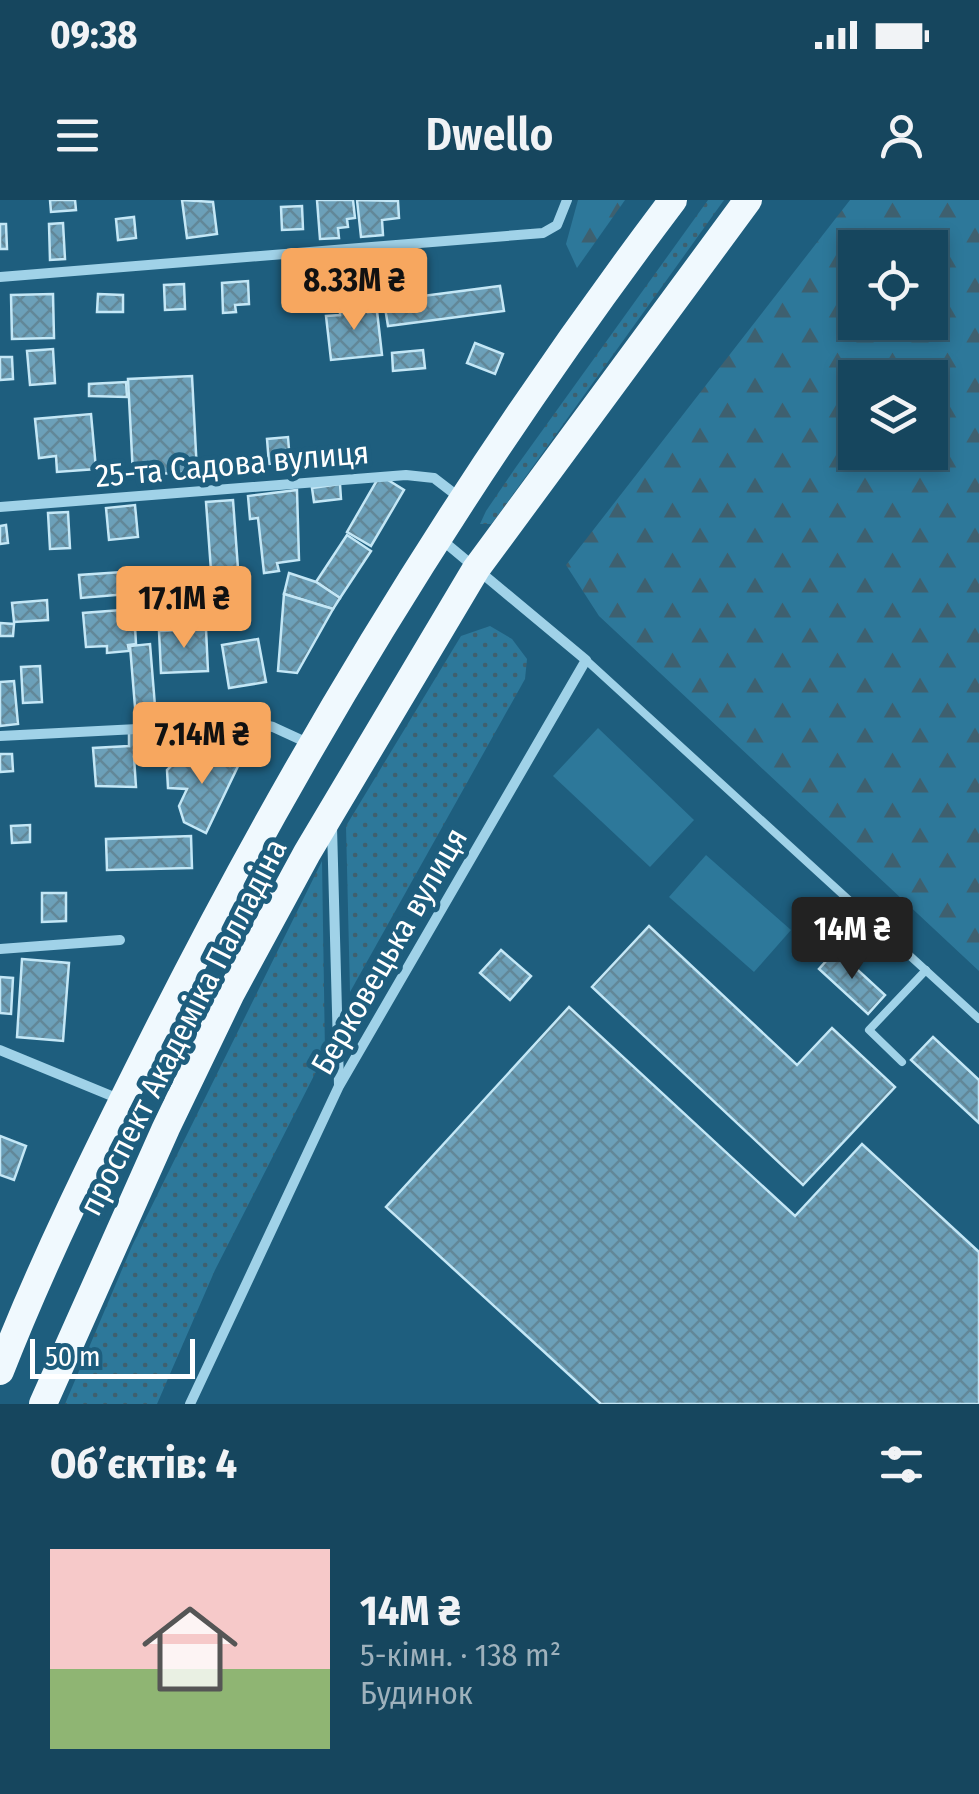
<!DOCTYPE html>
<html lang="uk">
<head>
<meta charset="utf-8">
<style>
  :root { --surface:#16465e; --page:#235067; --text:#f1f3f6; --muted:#9eb1bc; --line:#355e73; --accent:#f7a75f }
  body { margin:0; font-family:"Fira Sans Condensed",sans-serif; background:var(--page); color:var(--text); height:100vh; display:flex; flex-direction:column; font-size:38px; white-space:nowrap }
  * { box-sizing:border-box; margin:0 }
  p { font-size:32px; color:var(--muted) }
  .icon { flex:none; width:55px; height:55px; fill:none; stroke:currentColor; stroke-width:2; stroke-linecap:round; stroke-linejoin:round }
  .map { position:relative; height:1204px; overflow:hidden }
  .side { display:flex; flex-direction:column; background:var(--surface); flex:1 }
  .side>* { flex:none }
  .tools { position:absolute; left:838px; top:30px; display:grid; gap:20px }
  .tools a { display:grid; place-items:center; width:110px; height:110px; border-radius:0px; background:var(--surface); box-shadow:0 5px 15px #0003,0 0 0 2px var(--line); font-size:50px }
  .scale { position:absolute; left:30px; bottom:25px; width:165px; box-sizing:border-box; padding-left:10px; border:5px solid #fff; border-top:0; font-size:28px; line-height:35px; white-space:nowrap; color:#fff; -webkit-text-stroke:8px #1e5e7e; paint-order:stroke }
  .price { position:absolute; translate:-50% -85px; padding:0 22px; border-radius:10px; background:var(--accent); color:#111; font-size:32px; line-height:65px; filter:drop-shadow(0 2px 5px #0008) }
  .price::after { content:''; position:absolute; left:50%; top:60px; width:30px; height:22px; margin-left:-15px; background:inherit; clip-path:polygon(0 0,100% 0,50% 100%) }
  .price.selected { background:#222; color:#fff }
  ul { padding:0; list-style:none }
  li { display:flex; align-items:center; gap:30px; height:250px; padding:0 50px }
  li span { display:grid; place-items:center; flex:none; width:280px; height:200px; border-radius:0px; color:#555 }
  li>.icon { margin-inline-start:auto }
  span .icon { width:120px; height:120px; fill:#fffc; stroke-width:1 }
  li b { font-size:42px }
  h2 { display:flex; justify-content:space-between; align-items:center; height:120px; padding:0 50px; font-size:42px }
  .status { display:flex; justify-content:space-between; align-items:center; height:70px; padding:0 50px; background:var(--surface); direction:ltr }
  .status svg { height:28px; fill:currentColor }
  header { display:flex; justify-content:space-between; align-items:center; height:130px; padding:0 50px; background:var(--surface); font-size:45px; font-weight:600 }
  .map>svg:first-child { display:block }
</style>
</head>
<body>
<div class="status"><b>09:38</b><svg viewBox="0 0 49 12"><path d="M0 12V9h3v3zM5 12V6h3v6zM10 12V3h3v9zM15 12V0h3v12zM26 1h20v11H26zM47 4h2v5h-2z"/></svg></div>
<header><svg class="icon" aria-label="menu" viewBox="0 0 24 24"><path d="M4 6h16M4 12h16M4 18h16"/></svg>Dwello<svg class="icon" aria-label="person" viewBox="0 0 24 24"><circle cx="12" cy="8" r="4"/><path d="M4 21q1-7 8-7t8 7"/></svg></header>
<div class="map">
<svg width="979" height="1204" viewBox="0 0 979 1204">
  <defs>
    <pattern id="grass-dots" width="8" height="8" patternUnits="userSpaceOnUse" patternTransform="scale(2.5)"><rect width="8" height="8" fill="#2d789a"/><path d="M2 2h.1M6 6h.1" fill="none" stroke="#3e606f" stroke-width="1.8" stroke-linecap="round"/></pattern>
    <pattern id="forest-firs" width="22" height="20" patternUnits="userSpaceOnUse" patternTransform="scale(2.5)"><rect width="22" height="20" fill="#2d789a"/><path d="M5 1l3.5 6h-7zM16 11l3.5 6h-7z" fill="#3e606f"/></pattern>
    <pattern id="building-cross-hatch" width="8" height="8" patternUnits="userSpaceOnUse" patternTransform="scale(2.5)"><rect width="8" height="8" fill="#6ca0b9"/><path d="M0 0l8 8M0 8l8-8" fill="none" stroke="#628798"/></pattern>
  </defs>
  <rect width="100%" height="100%" fill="#1e5e7e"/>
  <g fill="url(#grass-dots)">
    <polygon points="708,0 724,0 496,318 491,324 480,324 486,311 516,267"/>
    <polygon points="490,426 512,439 527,459 525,479 350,792 346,626 461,436"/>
    <polygon points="322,661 325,854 215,1070 157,1204 65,1204 132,1046"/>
  </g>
  <g fill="url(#forest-firs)" fill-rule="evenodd">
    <polygon points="578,0 625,0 577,68 566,44"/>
    <path d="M850,0H979V771L599,416L566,365ZM855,48H930V122H855ZM855,178H930V252H855Z"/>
  </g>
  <g fill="#2d789a">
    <polygon points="598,528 694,620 650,667 553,576"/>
    <polygon points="706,655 791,730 754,772 669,697"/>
  </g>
  <g fill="url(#building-cross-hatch)" stroke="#c4e7f6" stroke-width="2.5">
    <polygon points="50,0 75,0 76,10 51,12"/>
    <polygon points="182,0 213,2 217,34 187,38"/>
    <polygon points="317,0 353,0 355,18 347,19 348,27 338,28 339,38 320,39"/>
    <polygon points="357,0 398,1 399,18 382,20 383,35 361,37"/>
    <polygon points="302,6 303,29 282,30 281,7"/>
    <polygon points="134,17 136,38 118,40 116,19"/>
    <polygon points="63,23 65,59 50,60 49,24"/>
    <polygon points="0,24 6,24 7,49 0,49"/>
    <polygon points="315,72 317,96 291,98 289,74"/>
    <polygon points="248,81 249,104 235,105 236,112 223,113 222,83"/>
    <polygon points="184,84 185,109 165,110 164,85"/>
    <polygon points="500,86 504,111 388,126 384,101"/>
    <polygon points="53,94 54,138 12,139 11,95"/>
    <polygon points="98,94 123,95 123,112 97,112"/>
    <polygon points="367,105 368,112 377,111 382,155 331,160 326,116 340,115 340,107"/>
    <polygon points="475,143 503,154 495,174 467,163"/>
    <polygon points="53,149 55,183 30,185 27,151"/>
    <polygon points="423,150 425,168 393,171 392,153"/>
    <polygon points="0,157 12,157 13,179 0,180"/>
    <polygon points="192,176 197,272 133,275 128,179"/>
    <polygon points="126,182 127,197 89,196 89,184"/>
    <polygon points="91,214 96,269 57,272 56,256 39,258 35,219"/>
    <polygon points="288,237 290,262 269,264 267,239"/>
    <polygon points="380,275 404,290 371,346 347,332"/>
    <polygon points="340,284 341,299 314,302 312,288"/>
    <polygon points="297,290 299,360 277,363 279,371 264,373 258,318 250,319 248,296"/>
    <polygon points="233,300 240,396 213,398 206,302"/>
    <polygon points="135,305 138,337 109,340 106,308"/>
    <polygon points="68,312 70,348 50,349 48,313"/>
    <polygon points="6,325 8,343 0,344 0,326"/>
    <polygon points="347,335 371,351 340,398 316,382"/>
    <polygon points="137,371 139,393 81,398 79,375"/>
    <polygon points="289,373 316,382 340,398 333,409 284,394"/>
    <polygon points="284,394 333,409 297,473 278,471"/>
    <polygon points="47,400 48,420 14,422 12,403"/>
    <polygon points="134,409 136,444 128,445 129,451 107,453 107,446 86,447 83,413"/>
    <polygon points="0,423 14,424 13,436 0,436"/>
    <polygon points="206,429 208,471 161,473 159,431"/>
    <polygon points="258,439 266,482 229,488 222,445"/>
    <polygon points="150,444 155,506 135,507 130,446"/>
    <polygon points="40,466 42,502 23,503 21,467"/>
    <polygon points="14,481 18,524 0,526 0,482"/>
    <polygon points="187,528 189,554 159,556 157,530"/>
    <polygon points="150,530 152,556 134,557 136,587 96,586 93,548 129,546 129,531"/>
    <polygon points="207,548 239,564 206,633 184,622 179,606 187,589 168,588 167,570 174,563 201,560"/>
    <polygon points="0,554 12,554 13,571 0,572"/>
    <polygon points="30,625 30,642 12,643 11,626"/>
    <polygon points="191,636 192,668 107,670 106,639"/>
    <polygon points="42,693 66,693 66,721 42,722"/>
    <polygon points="649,726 797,865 832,828 895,887 803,985 592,787"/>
    <polygon points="501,750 531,776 510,800 480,773"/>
    <polygon points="836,750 885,795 868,814 819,769"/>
    <polygon points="22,759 69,763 63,841 17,837"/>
    <polygon points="0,777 13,778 11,814 0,813"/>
    <polygon points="569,807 795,1016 862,944 979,1052 979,1204 601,1204 386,1007"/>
    <polygon points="933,837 979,880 979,923 911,860"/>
    <polygon points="0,936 26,946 14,980 0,975"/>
  </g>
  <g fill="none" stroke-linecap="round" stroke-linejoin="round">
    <g stroke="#a0d2e8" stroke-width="8">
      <polyline points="586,460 979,819"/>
      <polyline points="902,862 869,830 926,770"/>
    </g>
    <g stroke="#a0d2e8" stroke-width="10">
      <polyline points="0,77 543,33 557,25 567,0"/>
      <polyline points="0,307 406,275 434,278 460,298"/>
      <polyline points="0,536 255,523 273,527 310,544"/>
      <polyline points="332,627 339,885"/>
      <polyline points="0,749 120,740"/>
      <polyline points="0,850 119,899"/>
      <polyline points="190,1204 339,886 586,460 442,340"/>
    </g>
    <g stroke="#f0f9fe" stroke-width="28">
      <path d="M0,1171C43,1061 96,954 149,848C298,550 472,266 673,0"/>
      <polyline points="43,1204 166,928 231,793 307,653 476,369 748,0"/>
    </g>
  </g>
  <g text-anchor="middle" stroke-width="10" stroke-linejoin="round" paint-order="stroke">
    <g font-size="32" fill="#fff" stroke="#1e5e7e">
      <text transform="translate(232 264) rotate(-5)" y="11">25-та Садова вулиця</text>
      <text transform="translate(389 751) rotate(-60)" y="11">Берковецька вулиця</text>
      <text transform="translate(183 827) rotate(-63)" y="11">проспект Академіка Палладіна</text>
    </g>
  </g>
</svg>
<div class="tools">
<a><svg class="icon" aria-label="locate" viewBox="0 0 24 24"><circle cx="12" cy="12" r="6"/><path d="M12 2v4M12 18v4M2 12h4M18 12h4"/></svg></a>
<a><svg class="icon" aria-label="layers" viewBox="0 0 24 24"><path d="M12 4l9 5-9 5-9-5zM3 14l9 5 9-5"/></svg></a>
</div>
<div class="scale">50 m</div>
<b class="price" style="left:354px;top:133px">8.33M ₴</b>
<b class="price" style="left:184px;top:451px">17.1M ₴</b>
<b class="price" style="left:202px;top:587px">7.14M ₴</b>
<b class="price selected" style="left:852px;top:782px">14M ₴</b>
</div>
<section class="side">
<h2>Об’єктів: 4<svg class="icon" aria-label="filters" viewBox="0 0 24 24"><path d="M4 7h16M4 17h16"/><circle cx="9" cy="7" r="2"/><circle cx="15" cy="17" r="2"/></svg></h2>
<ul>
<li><span style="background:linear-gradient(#f6c9c9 60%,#8fb573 0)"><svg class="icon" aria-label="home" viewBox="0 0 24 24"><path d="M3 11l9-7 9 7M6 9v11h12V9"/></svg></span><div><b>14M ₴</b><p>5-кімн. · 138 m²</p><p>Будинок</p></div></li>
</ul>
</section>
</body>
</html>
